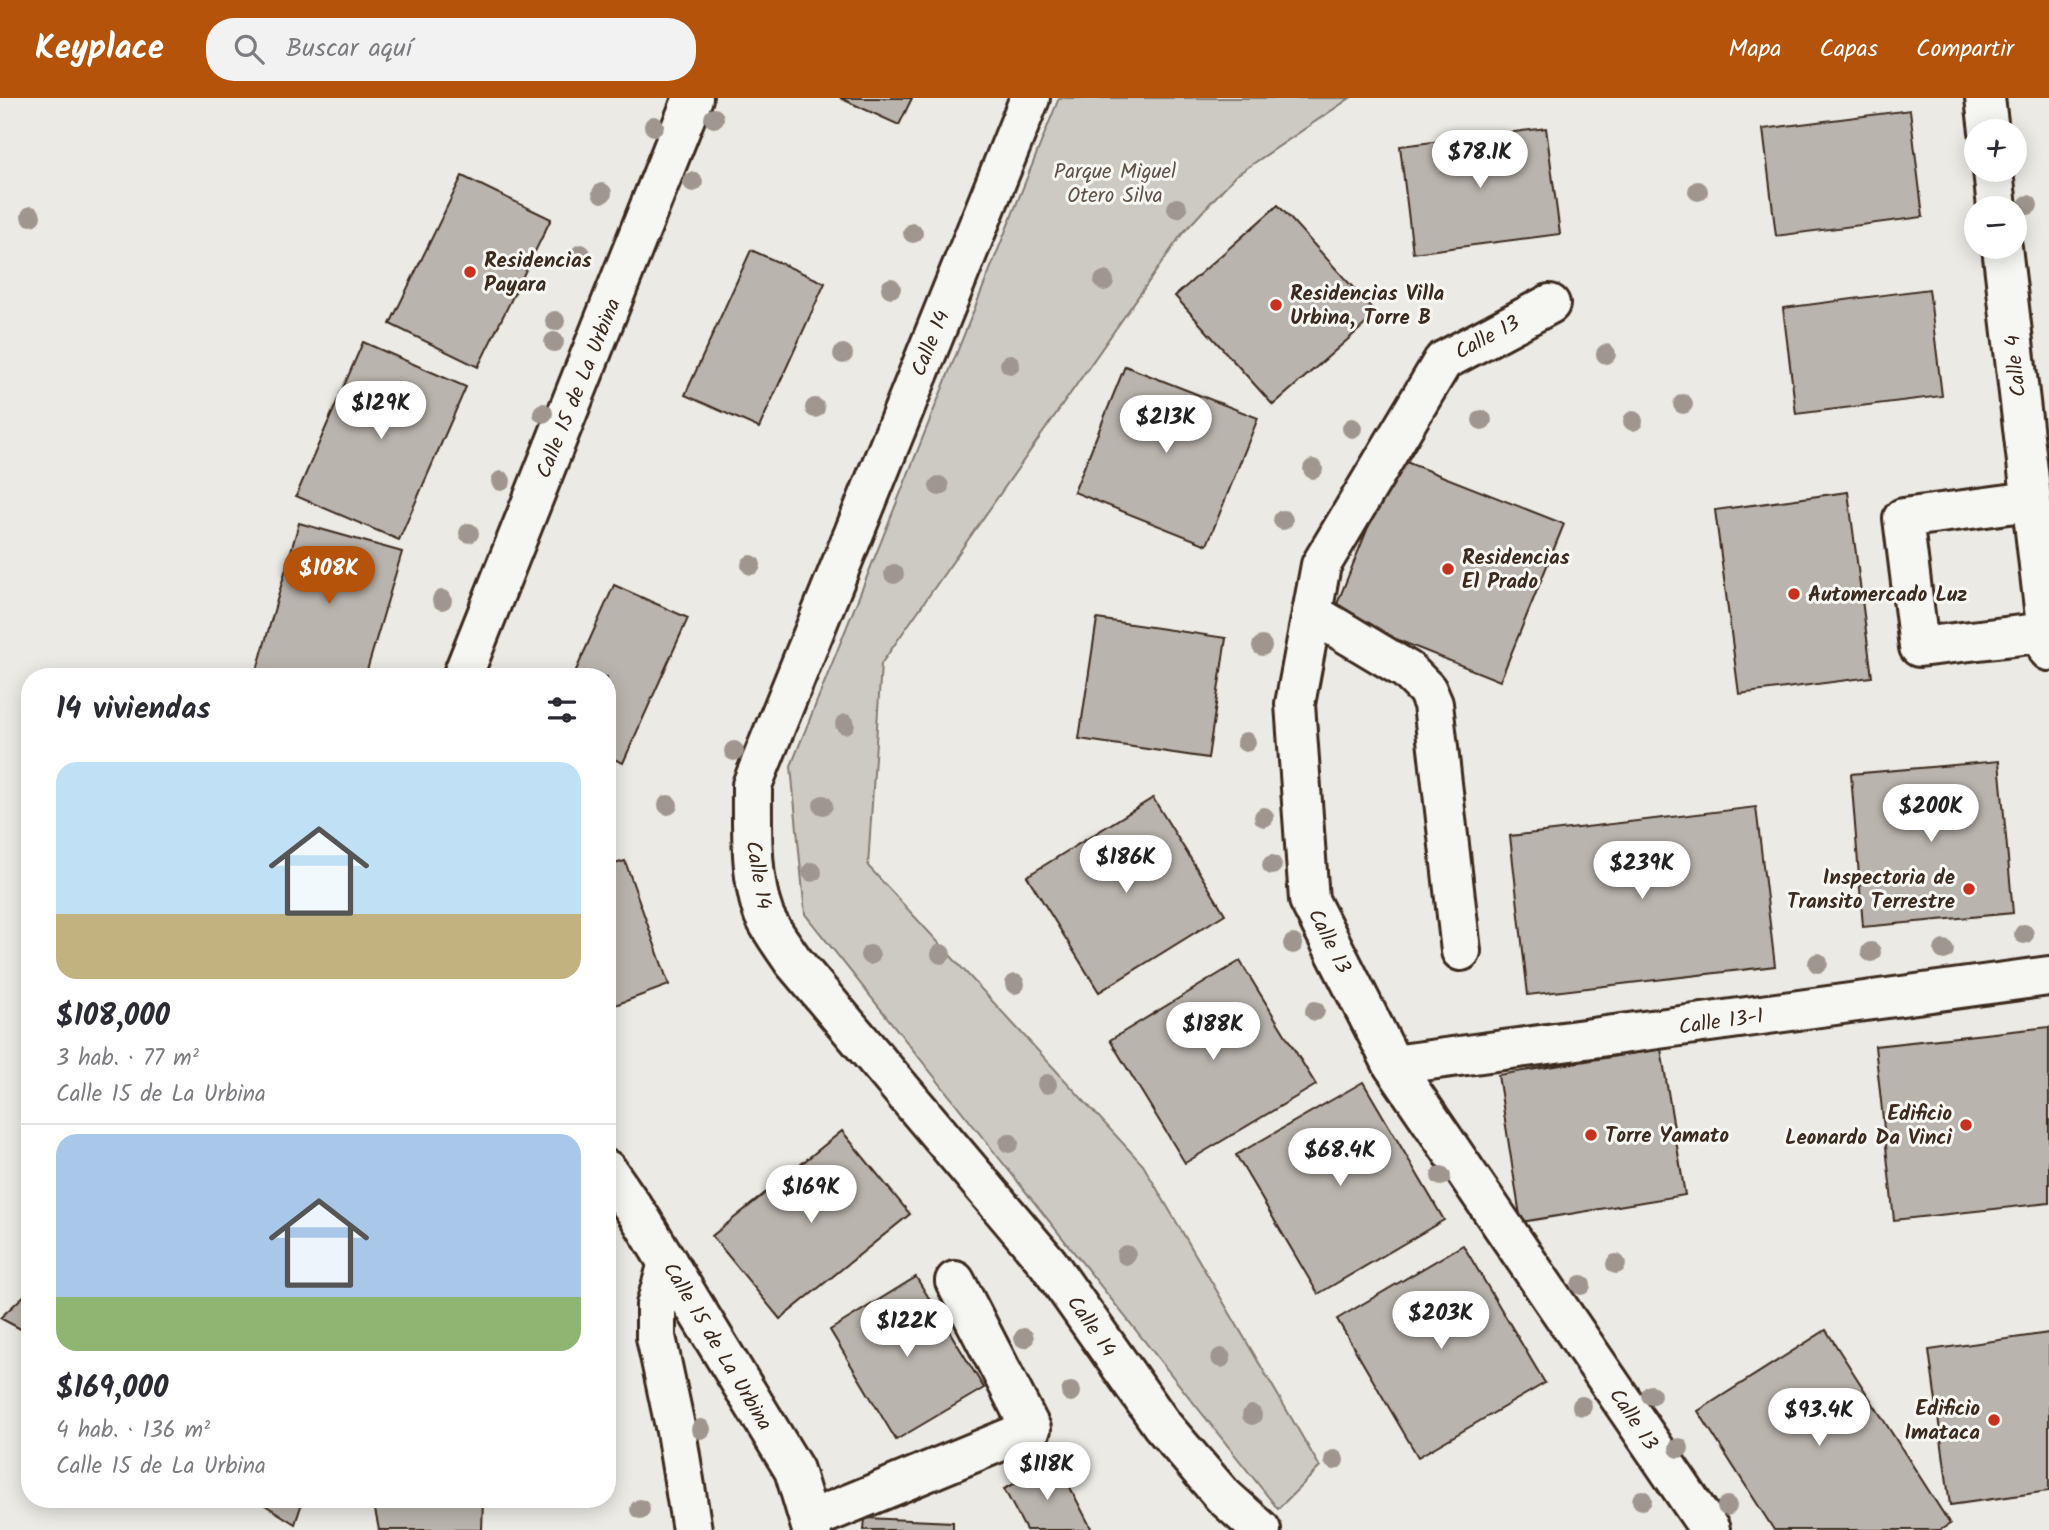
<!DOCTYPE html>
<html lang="es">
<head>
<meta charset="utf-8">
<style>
  :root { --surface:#fff; --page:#f2f2f3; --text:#2b2b33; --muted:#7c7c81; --line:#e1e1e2; --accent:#b45309 }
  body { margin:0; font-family:Kalam,sans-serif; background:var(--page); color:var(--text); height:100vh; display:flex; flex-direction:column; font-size:26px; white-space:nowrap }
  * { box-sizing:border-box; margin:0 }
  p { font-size:23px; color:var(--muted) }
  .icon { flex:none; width:38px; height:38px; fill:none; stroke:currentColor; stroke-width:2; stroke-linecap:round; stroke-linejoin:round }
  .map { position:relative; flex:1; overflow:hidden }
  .panel { position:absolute; left:21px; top:570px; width:595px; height:840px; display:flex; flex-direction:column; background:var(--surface); border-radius:28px; box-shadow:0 4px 18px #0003 }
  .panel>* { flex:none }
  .fabs { position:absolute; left:1964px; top:21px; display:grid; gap:14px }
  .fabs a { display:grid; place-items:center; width:63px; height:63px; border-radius:50%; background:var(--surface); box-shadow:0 4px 18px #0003; font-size:35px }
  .price { position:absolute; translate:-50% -60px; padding:0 16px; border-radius:24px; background:#fff; color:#222; font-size:23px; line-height:46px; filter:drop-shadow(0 2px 4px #0008) }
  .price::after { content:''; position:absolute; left:50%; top:42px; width:21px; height:16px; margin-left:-10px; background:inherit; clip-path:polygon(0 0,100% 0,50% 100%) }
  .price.current { background:var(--accent); color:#fff }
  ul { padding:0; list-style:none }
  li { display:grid; align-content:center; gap:14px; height:371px; padding:0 35px }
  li+li { border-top:2px solid var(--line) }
  li span { display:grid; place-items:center; height:217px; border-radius:21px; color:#555 }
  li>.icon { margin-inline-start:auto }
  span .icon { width:126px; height:126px; fill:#fffc; stroke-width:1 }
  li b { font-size:30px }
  h2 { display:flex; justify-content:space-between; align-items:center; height:84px; padding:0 35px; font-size:30px }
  header { display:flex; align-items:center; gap:42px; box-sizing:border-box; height:98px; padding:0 35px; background:var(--accent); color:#fff }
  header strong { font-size:33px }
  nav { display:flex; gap:38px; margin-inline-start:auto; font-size:24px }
  .search { width:490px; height:63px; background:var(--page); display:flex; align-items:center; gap:18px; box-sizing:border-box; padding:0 24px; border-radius:28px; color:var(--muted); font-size:26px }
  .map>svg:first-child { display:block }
</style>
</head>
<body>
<header>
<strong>Keyplace</strong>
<div class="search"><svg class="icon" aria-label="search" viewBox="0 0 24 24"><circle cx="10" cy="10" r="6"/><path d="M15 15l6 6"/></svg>Buscar aquí</div>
<nav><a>Mapa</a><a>Capas</a><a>Compartir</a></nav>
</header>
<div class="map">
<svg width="2049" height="1432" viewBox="0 0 2049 1432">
  <rect width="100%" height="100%" fill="#ebeae5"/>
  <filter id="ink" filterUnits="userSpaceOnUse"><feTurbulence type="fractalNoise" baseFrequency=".0143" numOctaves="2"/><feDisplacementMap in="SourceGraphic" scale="14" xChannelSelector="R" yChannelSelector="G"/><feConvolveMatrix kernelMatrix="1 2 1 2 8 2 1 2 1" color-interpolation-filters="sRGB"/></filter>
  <g filter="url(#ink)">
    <polygon fill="#cdcac4" stroke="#847a71" stroke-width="2" points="1059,0 1350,0 1235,78 1182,136 881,566 868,768 1143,1067 1320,1369 1278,1411 805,816 791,668"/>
    <g fill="#bab4ae" stroke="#3b2a1e" stroke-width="2">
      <polygon points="840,0 912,0 899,27"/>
      <polygon points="1910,12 1923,119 1776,138 1763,31"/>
      <polygon points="1546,30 1560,136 1413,155 1400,48"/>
      <polygon points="462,78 551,121 478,269 390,226"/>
      <polygon points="1278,107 1377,216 1273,307 1175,198"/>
      <polygon points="751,152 825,185 759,330 685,297"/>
      <polygon points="1929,191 1942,298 1796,316 1783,210"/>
      <polygon points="363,244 466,289 399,442 296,398"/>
      <polygon points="1125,268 1258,320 1207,447 1074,394"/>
      <polygon points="1396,360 1564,426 1500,583 1333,516"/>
      <polygon points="1848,394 1872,579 1739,596 1715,412"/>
      <polygon points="299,425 402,454 365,579 282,579 257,572"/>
      <polygon points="614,487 688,520 623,665 607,658 607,579 573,579"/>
      <polygon points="1097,521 1226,540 1208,660 1079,641"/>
      <polygon points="1999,663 2013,815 1863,829 1851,676"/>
      <polygon points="1153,700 1225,816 1099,894 1027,778"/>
      <polygon points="1756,709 1775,868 1528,897 1510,738"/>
      <polygon points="625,763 669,887 607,910 607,768"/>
      <polygon points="1240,863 1316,987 1185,1065 1110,942"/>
      <polygon points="2049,929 2049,1105 1894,1122 1875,948"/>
      <polygon points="1661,951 1685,1097 1521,1124 1498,977"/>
      <polygon points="1363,984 1444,1122 1318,1196 1236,1057"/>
      <polygon points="842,1033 910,1116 780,1221 712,1138"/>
      <polygon points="1463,1147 1545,1285 1418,1359 1337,1221"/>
      <polygon points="916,1179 984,1290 896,1342 830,1232"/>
      <polygon points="30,1192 30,1236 0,1220"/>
      <polygon points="1826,1232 1950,1426 1940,1432 1774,1432 1698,1313"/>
      <polygon points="2049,1235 2049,1393 1950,1407 1929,1252"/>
      <polygon points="1057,1364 1092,1432 1026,1432 1004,1391"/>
      <polygon points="257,1402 303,1402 295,1426"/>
      <polygon points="373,1402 483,1402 482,1432 379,1432"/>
      <polygon points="865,1420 953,1424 953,1432 864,1432"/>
    </g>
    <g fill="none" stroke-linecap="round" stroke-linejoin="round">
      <g stroke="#3b2a1e" stroke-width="44">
        <g id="minor">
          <path d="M1030,0L752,687C752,726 750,780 764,817C771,833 784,849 793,863L1048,1165L1162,1327L1222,1397L1261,1432"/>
          <polyline points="1985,0 1989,33"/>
          <polyline points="1993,72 1997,110"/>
          <polyline points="2002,149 2049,553"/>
          <polyline points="1550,206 1443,263 1321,467 1295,606 1309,802 1393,967 1710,1432"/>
          <polyline points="2031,403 1903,420 1919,549 2047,534"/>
          <polyline points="1312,515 1407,572 1427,592 1433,606 1461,853"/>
          <polyline points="462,579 693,0"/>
          <polyline points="1393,967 2049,878"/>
          <polyline points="607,1072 641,1121 794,1372 812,1432"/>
          <polyline points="668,1165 656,1207 656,1239 676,1333 692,1432"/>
          <polyline points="810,1422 1031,1331 955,1183"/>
        </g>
      </g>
      <use href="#minor" stroke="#f6f6f2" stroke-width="38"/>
    </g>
    <g fill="#9f968f">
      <circle cx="714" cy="20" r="10"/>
      <circle cx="654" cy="28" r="10"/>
      <circle cx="693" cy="84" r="10"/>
      <circle cx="1698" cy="93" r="10"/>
      <circle cx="602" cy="95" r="10"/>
      <circle cx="2028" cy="107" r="10"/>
      <circle cx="1177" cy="110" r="10"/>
      <circle cx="31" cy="118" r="10"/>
      <circle cx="913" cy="135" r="10"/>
      <circle cx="581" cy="156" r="10"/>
      <circle cx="1104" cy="183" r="10"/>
      <circle cx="891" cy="190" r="10"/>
      <circle cx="555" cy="223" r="10"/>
      <circle cx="554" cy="244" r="10"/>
      <circle cx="843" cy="256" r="10"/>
      <circle cx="1606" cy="256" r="10"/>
      <circle cx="1010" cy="266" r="10"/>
      <circle cx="1683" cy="306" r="10"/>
      <circle cx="815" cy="310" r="10"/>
      <circle cx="543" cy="315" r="10"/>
      <circle cx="1482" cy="322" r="10"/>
      <circle cx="1633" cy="323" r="10"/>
      <circle cx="1352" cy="330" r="10"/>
      <circle cx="1313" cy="371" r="10"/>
      <circle cx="501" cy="383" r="10"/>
      <circle cx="939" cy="388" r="10"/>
      <circle cx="1283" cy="422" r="10"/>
      <circle cx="469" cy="435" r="10"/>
      <circle cx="751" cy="467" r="10"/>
      <circle cx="894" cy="476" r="10"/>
      <circle cx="442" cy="502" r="10"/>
      <circle cx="1262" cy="548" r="10"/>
      <circle cx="845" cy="626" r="10"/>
      <circle cx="1246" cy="644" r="10"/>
      <circle cx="734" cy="653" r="10"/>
      <circle cx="668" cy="707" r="10"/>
      <circle cx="823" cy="707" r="10"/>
      <circle cx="1264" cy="719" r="10"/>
      <circle cx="1272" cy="767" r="10"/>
      <circle cx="812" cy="774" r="10"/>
      <circle cx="2024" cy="836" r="10"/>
      <circle cx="1293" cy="846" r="10"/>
      <circle cx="1944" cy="852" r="10"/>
      <circle cx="1871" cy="854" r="10"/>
      <circle cx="941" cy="856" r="10"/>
      <circle cx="870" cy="857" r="10"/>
      <circle cx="1818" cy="865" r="10"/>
      <circle cx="1015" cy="886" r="10"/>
      <circle cx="1315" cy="913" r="10"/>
      <circle cx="1047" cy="986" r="10"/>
      <circle cx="1009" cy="1045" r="10"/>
      <circle cx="1441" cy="1078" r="10"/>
      <circle cx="1126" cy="1157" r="10"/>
      <circle cx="1616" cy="1166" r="10"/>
      <circle cx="1581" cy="1187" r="10"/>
      <circle cx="1024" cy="1240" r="10"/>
      <circle cx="1221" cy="1260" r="10"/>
      <circle cx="1071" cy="1294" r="10"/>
      <circle cx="1651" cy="1297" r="10"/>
      <circle cx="1582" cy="1308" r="10"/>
      <circle cx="1252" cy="1317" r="10"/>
      <circle cx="701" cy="1331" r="10"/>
      <circle cx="1679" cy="1350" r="10"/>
      <circle cx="1334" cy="1362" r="10"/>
      <circle cx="1642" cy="1402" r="10"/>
      <circle cx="1727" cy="1408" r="10"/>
      <circle cx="640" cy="1411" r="10"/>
    </g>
  </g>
  <g fill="#c8321e" stroke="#f6f6f2" stroke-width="2.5">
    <circle cx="470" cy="174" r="7"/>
    <circle cx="1276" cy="207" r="7"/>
    <circle cx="1448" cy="471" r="7"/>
    <circle cx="1794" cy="496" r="7"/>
    <circle cx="1969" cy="791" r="7"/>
    <circle cx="1966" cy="1027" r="7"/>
    <circle cx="1591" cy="1037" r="7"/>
    <circle cx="1994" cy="1322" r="7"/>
  </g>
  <g text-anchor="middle" stroke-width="6" stroke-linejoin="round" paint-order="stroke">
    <g font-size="21" fill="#605248" stroke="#f6f6f2">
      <text x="1115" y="80">Parque Miguel<tspan x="1115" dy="24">Otero Silva</tspan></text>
    </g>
    <g font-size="21" font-weight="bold" fill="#3b2a1e" stroke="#f6f6f2" text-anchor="start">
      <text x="484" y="169">Residencias<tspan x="484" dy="24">Payara</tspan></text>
      <text x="1290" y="202">Residencias Villa<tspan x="1290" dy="24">Urbina, Torre B</tspan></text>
      <text x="1462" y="466">Residencias<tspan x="1462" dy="24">El Prado</tspan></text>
      <text x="1808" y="503">Automercado Luz</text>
      <text x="1955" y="786" text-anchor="end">Inspectoria de<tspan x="1955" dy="24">Transito Terrestre</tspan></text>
      <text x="1952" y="1022" text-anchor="end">Edificio<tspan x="1952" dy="24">Leonardo Da Vinci</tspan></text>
      <text x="1605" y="1044">Torre Yamato</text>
      <text x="1980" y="1317" text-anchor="end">Edificio<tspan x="1980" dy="24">Imataca</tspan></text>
    </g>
    <g font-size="21" fill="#3b2a1e" stroke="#f6f6f2">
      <text transform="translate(1487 239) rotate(-28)" y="7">Calle 13</text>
      <text transform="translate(930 245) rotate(-68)" y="7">Calle 14</text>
      <text transform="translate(2015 268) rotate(-96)" y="7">Calle 4</text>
      <text transform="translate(578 290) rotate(-68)" y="7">Calle 15 de La Urbina</text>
      <text transform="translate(759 777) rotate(80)" y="7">Calle 14</text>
      <text transform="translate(1330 843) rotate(63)" y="7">Calle 13</text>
      <text transform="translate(1721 923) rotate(-8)" y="7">Calle 13-1</text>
      <text transform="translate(1092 1228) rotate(55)" y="7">Calle 14</text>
      <text transform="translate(718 1248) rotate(59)" y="7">Calle 15 de La Urbina</text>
      <text transform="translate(1634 1321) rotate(56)" y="7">Calle 13</text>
    </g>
  </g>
</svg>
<div class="fabs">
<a>+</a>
<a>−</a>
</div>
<b class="price" style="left:1480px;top:92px">$78.1K</b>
<b class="price" style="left:381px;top:343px">$129K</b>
<b class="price" style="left:1166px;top:357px">$213K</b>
<b class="price current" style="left:329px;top:508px">$108K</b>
<b class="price" style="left:1931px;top:746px">$200K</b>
<b class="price" style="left:1126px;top:797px">$186K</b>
<b class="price" style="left:1642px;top:803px">$239K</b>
<b class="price" style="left:1213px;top:964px">$188K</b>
<b class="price" style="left:1340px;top:1090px">$68.4K</b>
<b class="price" style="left:811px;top:1127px">$169K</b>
<b class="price" style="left:1441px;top:1253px">$203K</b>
<b class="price" style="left:907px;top:1261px">$122K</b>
<b class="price" style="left:1819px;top:1350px">$93.4K</b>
<b class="price" style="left:1047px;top:1404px">$118K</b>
<section class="panel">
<h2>14 viviendas<svg class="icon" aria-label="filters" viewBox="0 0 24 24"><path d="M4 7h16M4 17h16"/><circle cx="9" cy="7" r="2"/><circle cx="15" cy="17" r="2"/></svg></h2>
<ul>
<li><span style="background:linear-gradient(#bfe0f5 70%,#c2b280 0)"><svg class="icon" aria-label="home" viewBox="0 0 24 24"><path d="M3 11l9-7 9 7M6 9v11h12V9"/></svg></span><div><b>$108,000</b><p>3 hab. · 77 m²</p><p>Calle 15 de La Urbina</p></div></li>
<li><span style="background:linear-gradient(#a9c7e8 75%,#8fb573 0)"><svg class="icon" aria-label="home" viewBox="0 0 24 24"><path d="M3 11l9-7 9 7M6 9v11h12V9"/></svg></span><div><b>$169,000</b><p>4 hab. · 136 m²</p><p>Calle 15 de La Urbina</p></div></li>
</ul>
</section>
</div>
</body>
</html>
